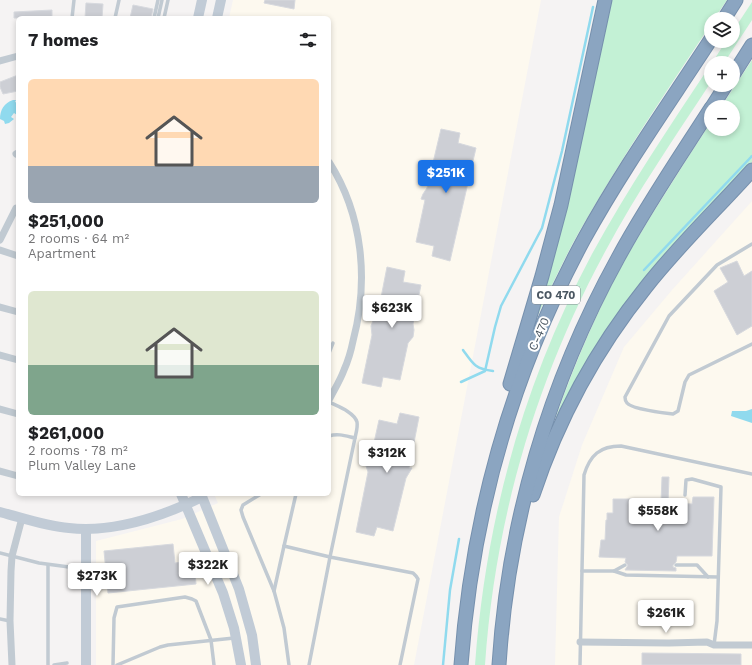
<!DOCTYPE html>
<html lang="en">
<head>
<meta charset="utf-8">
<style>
  :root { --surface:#fff; --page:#f2f2f2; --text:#202124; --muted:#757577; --accent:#1a73e8 }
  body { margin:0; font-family:"Work Sans",sans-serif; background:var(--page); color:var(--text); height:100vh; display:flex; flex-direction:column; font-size:15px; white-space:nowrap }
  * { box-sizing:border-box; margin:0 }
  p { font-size:13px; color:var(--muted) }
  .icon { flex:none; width:22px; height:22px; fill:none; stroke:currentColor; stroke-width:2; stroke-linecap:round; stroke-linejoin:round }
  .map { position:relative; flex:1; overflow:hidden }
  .sheet { position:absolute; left:16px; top:16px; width:315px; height:480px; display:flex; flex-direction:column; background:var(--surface); border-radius:6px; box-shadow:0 2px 6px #0003 }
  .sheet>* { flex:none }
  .buttons { position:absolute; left:704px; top:12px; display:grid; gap:8px }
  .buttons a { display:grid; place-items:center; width:36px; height:36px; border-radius:50%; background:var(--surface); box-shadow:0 2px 6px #0003; font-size:20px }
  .price { position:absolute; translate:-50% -34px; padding:0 9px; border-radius:4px; background:#fff; color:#222; font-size:13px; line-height:26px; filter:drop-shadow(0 1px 2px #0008) }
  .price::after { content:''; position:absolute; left:50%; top:24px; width:12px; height:9px; margin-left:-6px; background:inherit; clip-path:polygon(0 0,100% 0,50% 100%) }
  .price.active { background:var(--accent); color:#fff }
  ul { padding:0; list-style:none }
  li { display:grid; align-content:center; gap:8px; height:212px; padding:0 12px }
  li span { display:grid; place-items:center; height:124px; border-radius:6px; color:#555 }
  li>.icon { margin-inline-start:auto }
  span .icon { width:72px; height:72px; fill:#fffc; stroke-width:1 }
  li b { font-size:17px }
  h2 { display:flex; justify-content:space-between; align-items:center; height:48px; padding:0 12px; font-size:17px }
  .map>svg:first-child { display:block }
</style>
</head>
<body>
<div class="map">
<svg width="752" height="665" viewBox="0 0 752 665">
  <rect width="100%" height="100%" fill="#f5f3f3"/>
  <g fill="#fdf9ef">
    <polygon points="233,0 541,0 414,665 96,665 96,541 182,519 218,503 214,494 329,494 329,18 229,18"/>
    <polygon points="752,201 752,665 555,665 559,517 582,445 624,347 672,290"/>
  </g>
  <g fill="#c3f1d5">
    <path d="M612,0H727L714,19H711V24C666,92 620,160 579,232C563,261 548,293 534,324L595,74Z"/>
    <polygon points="752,2 752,20 724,63 712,63 726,41 733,41 733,31"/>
    <path d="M752,60V162L661,261L558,417H556C576,360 600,304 630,251C656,207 683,165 711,122V129H733V107H721Z"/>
    <path d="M711,64V82C675,137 637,192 606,250C536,379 495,519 485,665H475C486,518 523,384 592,254C628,188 670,126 711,64Z"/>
  </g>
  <g fill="#90daee">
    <path d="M13,100H16L15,102L18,103V113L17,115L14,113L11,117L14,119L9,123L5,124L4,121L0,119C0,110 4,103 13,100Z"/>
    <polygon points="752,409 752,423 731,416 732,411 746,411"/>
  </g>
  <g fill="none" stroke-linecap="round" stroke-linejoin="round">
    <g stroke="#90daee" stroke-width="2.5">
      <polyline points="644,270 752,156"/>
      <path d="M463,350C473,364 475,369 493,371"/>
      <polyline points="461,382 485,371 495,327 501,306 542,228 562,151 593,7"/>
      <polyline points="443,665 450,590 459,539"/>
    </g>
  </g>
  <g fill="#cdcfd5" stroke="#d7d9de">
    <polygon points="265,0 295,0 294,9 264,3"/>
    <polygon points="86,3 103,4 102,18 85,18"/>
    <polygon points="133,5 153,9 151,18 130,18"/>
    <polygon points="52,10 52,18 14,18 14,12"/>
    <polygon points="18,75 18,91 3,94 0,87 0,82"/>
    <polygon points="441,129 460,133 458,143 476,148 450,261 432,256 434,246 416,242 425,200 421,199 423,194 427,188"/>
    <polygon points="737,261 744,276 752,271 752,326 737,335 714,291 728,282 720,268"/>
    <polygon points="387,267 405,271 403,282 421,285 413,324 414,330 413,337 408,343 400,380 383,377 381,387 362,383 372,335 371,326 374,318 378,313"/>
    <polygon points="400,413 419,417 409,468 412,468 406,478 393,531 377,527 374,536 356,532 368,472 366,466 367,461 370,461 379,420 397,424"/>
    <polygon points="662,477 669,477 668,503 692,504 693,497 714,497 712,556 677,556 676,562 673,565 673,567 676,568 676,571 625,570 628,565 625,562 626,558 599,557 601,540 605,540 606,520 607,520 607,513 613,513 613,499 636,499 636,502 661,503"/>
    <polygon points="173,544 175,563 194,561 196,584 108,593 104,551"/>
    <polygon points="642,653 741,654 741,665 642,665"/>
  </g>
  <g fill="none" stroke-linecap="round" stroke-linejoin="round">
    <g stroke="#7690ad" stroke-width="15">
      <g id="highway">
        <polyline points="724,19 736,0"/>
        <polyline points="733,75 752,45"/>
        <polyline points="712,107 726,85"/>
        <polyline points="510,384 542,276 561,205 605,0"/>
        <path d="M533,495C558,419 596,349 646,287C678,246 717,209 752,170"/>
        <path d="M461,665C472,514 512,372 584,239C622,170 668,105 711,39"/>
        <path d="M499,665C508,522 549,383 618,258C646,206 679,158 711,108"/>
      </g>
    </g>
    <g stroke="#c1cad2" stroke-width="3.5">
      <polyline points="72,18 74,0"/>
      <polyline points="115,18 119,0"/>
      <polyline points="154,18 158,0"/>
      <polyline points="158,18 162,0"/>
      <polyline points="164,18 168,0"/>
      <path d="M752,244L717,265L669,316L625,397C625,400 625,401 627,403C632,409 664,413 673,414L678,411L685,382L689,375L752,344"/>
      <polyline points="329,353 333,343"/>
      <path d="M329,402C337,406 354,412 357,422C358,427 356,433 355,438"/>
      <path d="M329,436C338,433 346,436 355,438L330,557L413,573L416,576L418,579L400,665"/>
      <polyline points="261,494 243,505 241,510 243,517 274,591 284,628 289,665"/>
      <polyline points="685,495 686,480 692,479 721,487 717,621 714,645"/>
      <polyline points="284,546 296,494"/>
      <polyline points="0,553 39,563 69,567"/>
      <polyline points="676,565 697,565 708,577"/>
      <polyline points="582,571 614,571 626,575 718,577"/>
      <polyline points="614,571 625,565"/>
      <polyline points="274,591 284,546 330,557 309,665"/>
      <polyline points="0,619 10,621"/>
      <polyline points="48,665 48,565"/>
      <polyline points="54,665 67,663"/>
      <polyline points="113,665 114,618 117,607 185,597 192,599 196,601 211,640 214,665"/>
      <polyline points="117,665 160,647 168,645 234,638"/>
      <path d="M580,665L584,475C590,455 600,446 621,446L752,474"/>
    </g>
    <g stroke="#c1cad2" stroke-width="7">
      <polyline points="0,61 18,56"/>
      <polyline points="16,154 18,153"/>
      <path d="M329,162C363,215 369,281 353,341C351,351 348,361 344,370C340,381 334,390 329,400"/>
      <polyline points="0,240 16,208 18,208"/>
      <polyline points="0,250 18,256"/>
      <polyline points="0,307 18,312"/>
      <polyline points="0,355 18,360"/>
      <polyline points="0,409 18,414"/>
      <polyline points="0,471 18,476"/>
      <polyline points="580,642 669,643 707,642 714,645 752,645"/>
      <polyline points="12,665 10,621 11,571 12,556 22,518"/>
    </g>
    <g stroke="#c1cbd6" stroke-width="10">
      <polyline points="198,18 202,0"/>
      <polyline points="217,18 221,0"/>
      <polyline points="181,494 223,593 234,628 241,665"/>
      <polyline points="201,494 239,589 252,635 256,665"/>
      <path d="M0,512C23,518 45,526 69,528C115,533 161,517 202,497"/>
      <polyline points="86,529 86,665"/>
    </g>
    <use href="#highway" stroke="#8ba5c1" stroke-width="13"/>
  </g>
  <g text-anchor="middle" stroke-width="4" stroke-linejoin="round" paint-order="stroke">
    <rect fill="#fff" stroke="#808990" stroke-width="1" x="532" y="286" width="48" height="18" rx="3"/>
    <g font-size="11" font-weight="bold" fill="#4a5661">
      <text x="556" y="299">CO 470</text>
    </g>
    <g font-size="12" fill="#4a5661" stroke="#fff">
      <text transform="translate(539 334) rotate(-67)" y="4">C-470</text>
    </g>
  </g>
</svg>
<div class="buttons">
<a><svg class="icon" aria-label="layers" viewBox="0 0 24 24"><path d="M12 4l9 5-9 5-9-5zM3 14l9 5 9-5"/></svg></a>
<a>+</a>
<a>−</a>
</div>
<b class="price active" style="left:446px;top:194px">$251K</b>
<b class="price" style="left:392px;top:329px">$623K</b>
<b class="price" style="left:387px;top:474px">$312K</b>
<b class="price" style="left:658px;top:532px">$558K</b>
<b class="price" style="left:208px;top:586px">$322K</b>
<b class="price" style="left:97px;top:597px">$273K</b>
<b class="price" style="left:666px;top:634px">$261K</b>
<section class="sheet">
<h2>7 homes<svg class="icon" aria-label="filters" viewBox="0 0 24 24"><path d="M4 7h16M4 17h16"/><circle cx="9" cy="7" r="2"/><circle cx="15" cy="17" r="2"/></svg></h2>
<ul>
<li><span style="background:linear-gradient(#ffd9b3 70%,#9aa5b1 0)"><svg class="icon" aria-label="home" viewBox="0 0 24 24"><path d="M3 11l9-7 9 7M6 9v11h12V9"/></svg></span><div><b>$251,000</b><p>2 rooms · 64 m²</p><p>Apartment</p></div></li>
<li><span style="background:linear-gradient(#dfe7d0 60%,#7fa58c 0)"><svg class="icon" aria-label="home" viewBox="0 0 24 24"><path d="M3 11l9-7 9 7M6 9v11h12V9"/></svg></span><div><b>$261,000</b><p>2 rooms · 78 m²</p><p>Plum Valley Lane</p></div></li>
</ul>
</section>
</div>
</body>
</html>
